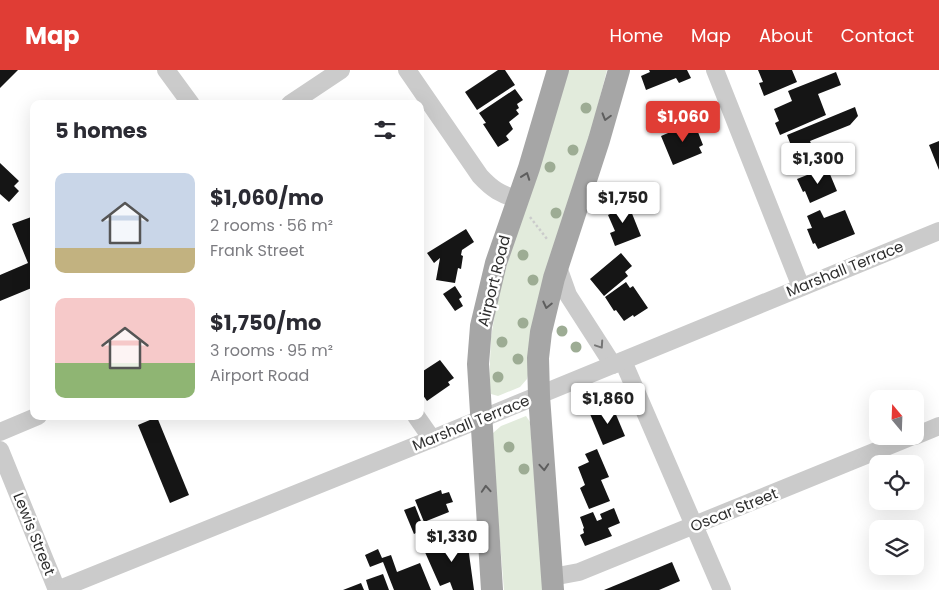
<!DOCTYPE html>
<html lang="en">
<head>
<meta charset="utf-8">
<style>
  :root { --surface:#fff; --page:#f2f2f3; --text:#2b2b33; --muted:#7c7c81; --accent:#e03d35 }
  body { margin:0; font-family:Poppins,sans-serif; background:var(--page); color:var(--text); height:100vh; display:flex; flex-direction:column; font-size:19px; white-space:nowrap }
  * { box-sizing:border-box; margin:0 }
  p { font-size:16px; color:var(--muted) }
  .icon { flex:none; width:28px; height:28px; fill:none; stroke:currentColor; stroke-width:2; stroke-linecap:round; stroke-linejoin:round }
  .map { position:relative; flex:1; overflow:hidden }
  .drawer { position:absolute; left:30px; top:30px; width:394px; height:320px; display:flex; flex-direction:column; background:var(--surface); border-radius:10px; box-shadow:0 5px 20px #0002 }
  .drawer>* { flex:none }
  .needle { width:32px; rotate:341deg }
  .fabs { position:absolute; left:869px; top:320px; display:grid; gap:10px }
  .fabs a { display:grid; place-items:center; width:55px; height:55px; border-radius:10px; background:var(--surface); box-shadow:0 5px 20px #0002; font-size:25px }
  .price { position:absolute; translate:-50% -42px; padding:0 11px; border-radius:5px; background:#fff; color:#222; font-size:16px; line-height:32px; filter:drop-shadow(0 1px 2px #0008) }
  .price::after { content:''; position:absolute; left:50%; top:30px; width:15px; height:11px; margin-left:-8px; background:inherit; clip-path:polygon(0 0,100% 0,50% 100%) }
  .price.active { background:var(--accent); color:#fff }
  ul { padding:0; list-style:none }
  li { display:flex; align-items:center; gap:15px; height:125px; padding:0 25px }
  li span { display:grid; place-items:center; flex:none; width:140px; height:100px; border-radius:10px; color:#555 }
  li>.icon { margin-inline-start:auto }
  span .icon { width:60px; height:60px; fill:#fffc; stroke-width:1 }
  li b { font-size:21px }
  h2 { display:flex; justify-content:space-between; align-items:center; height:60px; padding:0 25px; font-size:21px }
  header { display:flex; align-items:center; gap:30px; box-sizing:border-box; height:70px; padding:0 25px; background:var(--accent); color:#fff }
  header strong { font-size:24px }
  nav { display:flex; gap:28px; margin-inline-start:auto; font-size:18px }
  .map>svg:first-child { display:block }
</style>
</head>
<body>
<header>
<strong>Map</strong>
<nav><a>Home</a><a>Map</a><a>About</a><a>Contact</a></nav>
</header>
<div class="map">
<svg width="939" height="520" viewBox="0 0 939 520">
  <rect width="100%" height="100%" fill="#fff"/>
  <g fill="#e2ebdc">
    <polygon points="567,0 607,0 527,309 520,317 498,326 491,324 489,316 491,267 499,221"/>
    <polygon points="526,346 530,352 543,520 504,520 496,425 493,363 501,356"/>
  </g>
  <g fill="#151515">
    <polygon points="0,0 18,0 0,18"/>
    <polygon points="498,0 505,0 515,15 477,40 465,22"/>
    <polygon points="649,0 687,0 691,8 679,13 676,8 646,20 641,6 650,2"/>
    <polygon points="758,0 792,0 797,12 764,26 759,13 763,12"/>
    <polygon points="836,2 841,15 818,24 826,45 780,65 775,53 779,51 774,39 792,31 788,21"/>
    <polygon points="515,19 523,30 517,34 519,38 516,40 519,44 509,52 513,59 506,66 509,70 498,77 483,54 486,53 479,43"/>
    <polygon points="855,37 858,46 850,55 810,71 819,94 792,105 786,89 791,87 788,80 792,78 787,65"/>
    <polygon points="694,52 703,75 699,77 702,83 673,95 661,66"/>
    <polygon points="939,71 939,100 929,75"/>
    <polygon points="0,93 19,111 14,116 19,121 9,132 0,124"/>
    <polygon points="827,97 837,121 810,133 805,121 803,122 797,109"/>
    <polygon points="627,131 641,166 615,176 610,163 615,161 608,145 614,142 612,137"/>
    <polygon points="820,140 824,148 845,140 855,164 818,179 815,173 813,174 807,159 812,158 807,146"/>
    <polygon points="34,146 34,217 0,231 0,205 28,193 12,154"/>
    <polygon points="466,159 474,172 462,180 461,185 463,186 461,199 458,198 455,213 436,210 440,188 434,193 427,183"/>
    <polygon points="621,183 632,196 625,202 628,206 604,226 590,209"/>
    <polygon points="626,212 630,218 633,216 648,238 634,247 633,245 624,251 616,240 614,241 605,227"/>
    <polygon points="455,216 462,227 459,229 463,236 455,241 443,224"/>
    <polygon points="440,290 454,308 448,312 450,315 427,331 420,321 420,303"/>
    <polygon points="612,335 625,366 603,375 590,344"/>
    <polygon points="157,347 189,425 170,433 138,355"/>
    <polygon points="597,379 609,407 601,410 610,431 589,439 580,418 585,415 578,397 589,392 585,384"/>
    <polygon points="441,420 442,424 449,422 453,432 446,434 449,442 424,452 415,430"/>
    <polygon points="415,436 424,459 414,464 404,440"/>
    <polygon points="614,438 620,453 608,458 612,466 585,476 580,465 584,463 583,459 584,458 580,447 593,442 597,451 602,449 600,444"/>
    <polygon points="466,462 474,520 453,520 450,512 440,516 424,480"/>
    <polygon points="378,479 382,488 391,485 397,502 420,493 431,520 394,520 383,492 370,497 365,485"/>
    <polygon points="672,492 680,511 659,520 604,520"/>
    <polygon points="383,504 389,520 369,520 366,510"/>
    <polygon points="361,513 364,520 343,520"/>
  </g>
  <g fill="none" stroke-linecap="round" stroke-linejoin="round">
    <polyline stroke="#cbcbcb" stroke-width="2.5" stroke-dasharray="2.5 2.5" stroke-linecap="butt" points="530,147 547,169"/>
    <g stroke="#cbcbcb" stroke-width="18">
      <polyline points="166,0 191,34"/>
      <path d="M407,0L480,106C492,119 501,125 518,129"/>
      <polyline points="715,0 801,217"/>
      <polyline points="290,34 341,0"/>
      <polyline points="558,197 568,225 613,295"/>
      <polyline points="623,291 722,520"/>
      <polyline points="416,346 432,369"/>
      <polyline points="0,362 38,346"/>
      <polyline points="915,366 939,356"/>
      <polyline points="0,380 57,520"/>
      <polyline points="552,507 579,502 913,366"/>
      <polyline points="57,520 432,369 939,161"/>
    </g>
    <g stroke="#a6a6a6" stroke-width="22">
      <polyline points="492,520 478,294 481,256 496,193 529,98 558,0"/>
      <polyline points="553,520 539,326 538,288 541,262 554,208 599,70 619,0"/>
    </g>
  </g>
  <g fill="#9dac94">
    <circle cx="586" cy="38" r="5.5"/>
    <circle cx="573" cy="80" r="5.5"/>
    <circle cx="550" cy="97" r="5.5"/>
    <circle cx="556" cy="143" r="5.5"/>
    <circle cx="523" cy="185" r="5.5"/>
    <circle cx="533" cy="210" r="5.5"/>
    <circle cx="523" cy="253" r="5.5"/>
    <circle cx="562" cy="261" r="5.5"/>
    <circle cx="502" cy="272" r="5.5"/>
    <circle cx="576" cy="277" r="5.5"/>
    <circle cx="518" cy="289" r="5.5"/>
    <circle cx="498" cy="307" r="5.5"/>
    <circle cx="509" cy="377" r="5.5"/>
    <circle cx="524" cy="399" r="5.5"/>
  </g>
  <defs><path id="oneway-chevron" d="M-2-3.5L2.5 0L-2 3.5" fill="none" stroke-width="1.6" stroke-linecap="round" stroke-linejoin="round" transform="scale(1.25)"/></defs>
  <g stroke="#5e5e5e">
    <use href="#oneway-chevron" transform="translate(606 47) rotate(106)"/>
    <use href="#oneway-chevron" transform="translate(526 106) rotate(-70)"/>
    <use href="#oneway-chevron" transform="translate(547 235) rotate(103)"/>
    <use href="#oneway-chevron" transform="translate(544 397) rotate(86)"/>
    <use href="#oneway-chevron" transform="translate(486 419) rotate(-94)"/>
  </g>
  <use stroke="#757575" href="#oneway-chevron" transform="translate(600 275) rotate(56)"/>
  <g text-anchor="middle" stroke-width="5" stroke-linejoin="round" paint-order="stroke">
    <g font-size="15" fill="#2e2e2e" stroke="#fff">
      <text transform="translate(845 199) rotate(-22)" y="5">Marshall Terrace</text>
      <text transform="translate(494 211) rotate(-76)" y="5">Airport Road</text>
      <text transform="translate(471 353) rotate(-22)" y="5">Marshall Terrace</text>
      <text transform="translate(734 440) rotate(-22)" y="5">Oscar Street</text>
      <text transform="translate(34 464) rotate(68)" y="5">Lewis Street</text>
    </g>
  </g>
</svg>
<div class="fabs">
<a><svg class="needle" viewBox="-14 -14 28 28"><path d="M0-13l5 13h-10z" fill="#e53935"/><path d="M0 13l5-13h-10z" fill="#7c7c81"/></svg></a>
<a><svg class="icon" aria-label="locate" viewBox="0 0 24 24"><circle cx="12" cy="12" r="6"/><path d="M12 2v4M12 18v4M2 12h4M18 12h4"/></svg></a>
<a><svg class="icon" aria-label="layers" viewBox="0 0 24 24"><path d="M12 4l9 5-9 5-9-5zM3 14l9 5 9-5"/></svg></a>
</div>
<b class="price active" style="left:683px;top:73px">$1,060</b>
<b class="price" style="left:818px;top:115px">$1,300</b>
<b class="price" style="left:623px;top:154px">$1,750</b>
<b class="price" style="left:608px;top:355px">$1,860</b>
<b class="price" style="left:452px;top:493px">$1,330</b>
<section class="drawer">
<h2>5 homes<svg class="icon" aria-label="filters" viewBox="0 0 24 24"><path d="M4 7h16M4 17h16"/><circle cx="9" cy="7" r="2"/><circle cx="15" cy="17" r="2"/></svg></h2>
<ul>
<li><span style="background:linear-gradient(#c9d6e8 75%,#c2b280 0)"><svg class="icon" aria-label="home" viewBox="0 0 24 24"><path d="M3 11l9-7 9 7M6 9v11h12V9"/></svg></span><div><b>$1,060/mo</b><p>2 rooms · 56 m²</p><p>Frank Street</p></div></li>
<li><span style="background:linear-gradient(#f6c9c9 65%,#8fb573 0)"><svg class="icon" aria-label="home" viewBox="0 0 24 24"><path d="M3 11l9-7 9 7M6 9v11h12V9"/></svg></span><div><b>$1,750/mo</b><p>3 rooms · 95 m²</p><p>Airport Road</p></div></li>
</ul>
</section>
</div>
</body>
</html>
